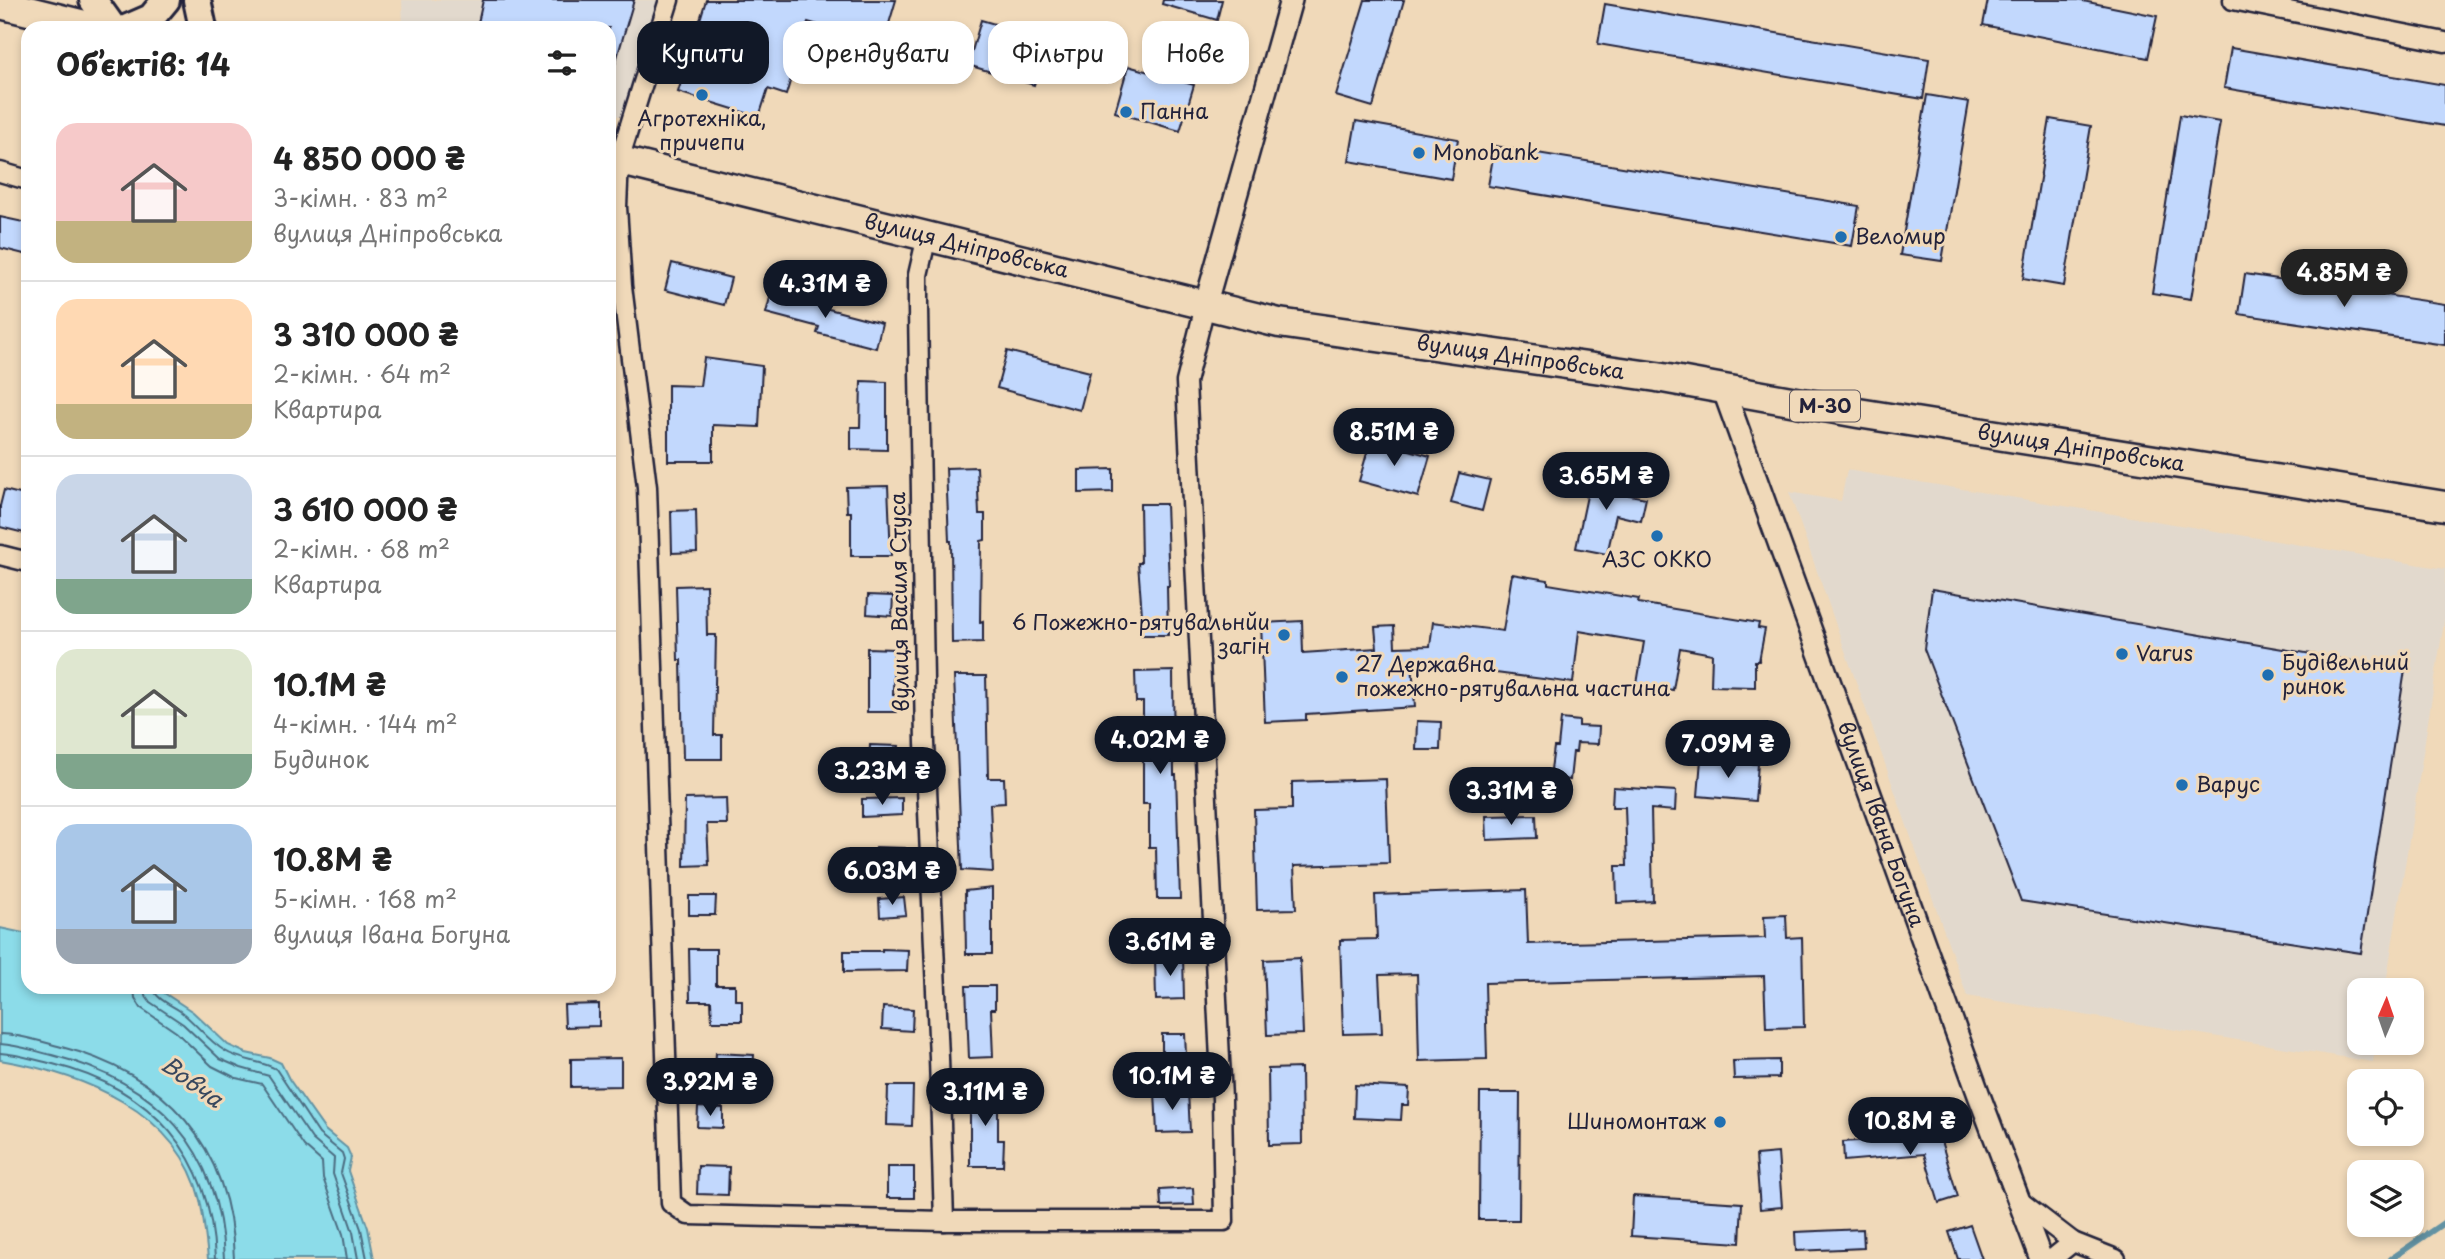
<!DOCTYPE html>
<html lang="uk">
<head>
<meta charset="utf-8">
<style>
  :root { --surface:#fff; --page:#f6f6f6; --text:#222; --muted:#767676; --line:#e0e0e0; --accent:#111827 }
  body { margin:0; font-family:"Playpen Sans",sans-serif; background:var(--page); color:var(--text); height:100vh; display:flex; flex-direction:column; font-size:26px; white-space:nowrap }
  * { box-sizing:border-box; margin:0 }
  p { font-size:23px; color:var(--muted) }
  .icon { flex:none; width:38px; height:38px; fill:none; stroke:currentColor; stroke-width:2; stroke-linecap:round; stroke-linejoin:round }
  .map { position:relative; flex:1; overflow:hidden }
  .panel { position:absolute; left:21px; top:21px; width:595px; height:973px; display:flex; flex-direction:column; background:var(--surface); border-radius:21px; box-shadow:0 4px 10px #0003 }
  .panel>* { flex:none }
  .hud { position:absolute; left:637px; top:21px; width:665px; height:63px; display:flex; gap:14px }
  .needle { width:46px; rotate:2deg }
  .tools { position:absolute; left:2347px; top:978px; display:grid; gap:14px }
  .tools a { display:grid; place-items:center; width:77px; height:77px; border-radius:14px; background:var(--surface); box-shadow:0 4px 10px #0003; font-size:35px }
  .price { position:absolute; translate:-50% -60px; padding:0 16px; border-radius:24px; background:var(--accent); color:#fff; font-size:23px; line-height:46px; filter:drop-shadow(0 2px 4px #0008) }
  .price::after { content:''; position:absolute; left:50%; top:42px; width:21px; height:16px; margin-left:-10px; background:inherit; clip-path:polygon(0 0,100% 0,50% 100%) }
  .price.current { background:#222; color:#fff }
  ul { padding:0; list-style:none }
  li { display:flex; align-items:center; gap:21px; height:175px; padding:0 35px }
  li+li { border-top:2px solid var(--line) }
  li span { display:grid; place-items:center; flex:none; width:196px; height:140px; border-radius:21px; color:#555 }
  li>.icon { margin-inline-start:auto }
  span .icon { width:84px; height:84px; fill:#fffc; stroke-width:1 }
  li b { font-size:30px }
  h2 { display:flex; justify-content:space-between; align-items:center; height:84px; padding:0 35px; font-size:30px }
  .pill { padding:0 24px; border-radius:21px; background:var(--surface); box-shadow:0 4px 10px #0003; font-size:24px; line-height:63px }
  .pill.current { background:var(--accent); color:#fff }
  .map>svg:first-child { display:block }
</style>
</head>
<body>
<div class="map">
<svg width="2445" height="1259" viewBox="0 0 2445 1259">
  <rect width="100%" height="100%" fill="#f0d9b9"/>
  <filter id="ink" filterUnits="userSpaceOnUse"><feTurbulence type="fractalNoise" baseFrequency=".0143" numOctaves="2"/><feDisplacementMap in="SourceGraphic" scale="14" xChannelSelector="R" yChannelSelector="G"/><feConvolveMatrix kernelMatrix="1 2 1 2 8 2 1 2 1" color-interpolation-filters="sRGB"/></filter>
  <g filter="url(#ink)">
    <g fill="#e2d9cd">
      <polygon points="402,0 662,0 624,117 609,114 609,28 403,28"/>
      <polygon points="1847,470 2445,569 2445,616 2385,990 2359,990 2359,1043 2376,1043 2373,1062 1967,996 1789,492 1841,501"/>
    </g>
    <path fill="#8cdce9" stroke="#6292a3" stroke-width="2" d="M0,928L28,934V987H155L193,1012L228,1045L246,1053L270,1058L281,1063L289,1079L325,1130L347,1148L351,1157L348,1171L368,1228L374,1259H208C206,1239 204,1219 200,1200C178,1110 82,1074 0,1060Z"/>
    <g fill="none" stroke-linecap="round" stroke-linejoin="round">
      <g stroke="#4c6c81" stroke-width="2">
        <polyline points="134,987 135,998 141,1008 176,1032 212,1066 236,1078 262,1084 304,1146 322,1162 323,1178 343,1234 347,1259"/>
        <polyline points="144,987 145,995 150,1002 183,1024 220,1059 241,1068 269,1076 312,1139 334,1158 333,1174 353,1232 358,1259"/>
        <path d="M153,987C154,998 171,1005 180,1011C196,1023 208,1041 225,1051C241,1061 260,1060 276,1069L319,1134L342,1153L344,1159L341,1173L361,1229L367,1259"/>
        <path d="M0,1034C19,1034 39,1041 58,1046C166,1073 231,1146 234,1259"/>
        <path d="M0,1044C18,1045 35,1051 52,1055C158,1082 220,1149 224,1259"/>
        <path d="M0,1053C18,1054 35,1060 53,1064C153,1089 211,1155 215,1259"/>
      </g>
      <polyline stroke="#6292a3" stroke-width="6" points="2391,1259 2445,1222"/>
    </g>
    <g fill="#c2d8fd" stroke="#22223b" stroke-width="2">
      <polygon points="483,0 634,0 613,71 609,70 609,28 477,28"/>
      <polygon points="706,0 896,0 883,44 808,22 786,95 768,89 759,117 678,92"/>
      <polygon points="1163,0 1222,0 1217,20 1162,4"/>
      <polygon points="1365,0 1404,0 1373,107 1336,96"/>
      <polygon points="1988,0 2078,0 2157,16 2148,58 1983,25"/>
      <polygon points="1605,4 1929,59 1923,99 1598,44"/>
      <polygon points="981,20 1047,39 1034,85 968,65"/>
      <polygon points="2231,48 2445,85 2445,126 2224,88"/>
      <polygon points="1128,66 1194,85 1180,131 1115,112"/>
      <polygon points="1927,95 1969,102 1942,261 1900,255"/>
      <polygon points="2180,115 2220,122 2191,299 2152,293"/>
      <polygon points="2050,119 2091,126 2064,286 2023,279"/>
      <polygon points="1356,121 1458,139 1451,179 1349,161"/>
      <polygon points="1495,146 1859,206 1852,246 1488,186"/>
      <polygon points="0,217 28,223 28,255 0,248"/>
      <polygon points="672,263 731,278 724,305 665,290"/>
      <polygon points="2245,274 2445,304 2445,345 2239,314"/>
      <polygon points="772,290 807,300 806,303 882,323 876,348 817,333 819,327 766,313"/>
      <polygon points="1007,351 1090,372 1080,410 997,388"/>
      <polygon points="704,358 762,366 759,427 713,425 713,461 668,461 668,385 700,386"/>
      <polygon points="861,381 887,382 887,450 851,449 851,427 860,427"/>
      <polygon points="1371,439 1430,456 1418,497 1359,481"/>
      <polygon points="977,467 979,514 985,514 985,540 981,541 980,622 983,621 983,642 952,643 951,541 949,541 946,468"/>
      <polygon points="1113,469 1113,492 1079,493 1079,470"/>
      <polygon points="1592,472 1622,478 1619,493 1646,498 1641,521 1616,515 1607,554 1576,548"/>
      <polygon points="1459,473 1490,480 1482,511 1451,503"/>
      <polygon points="888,486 891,556 851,556 851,512 847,512 846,487"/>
      <polygon points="4,490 28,496 28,534 0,527 0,506"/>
      <polygon points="1140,504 1166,504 1169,586 1167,586 1168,635 1141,635 1140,615 1142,615 1138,563 1141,563"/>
      <polygon points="696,510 697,552 672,553 671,511"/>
      <polygon points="1512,574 1548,580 1548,584 1639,599 1638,603 1759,623 1758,628 1765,629 1759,661 1755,661 1755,687 1711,686 1712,654 1680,648 1673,690 1637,684 1644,642 1579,631 1573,683 1412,662 1415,707 1306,714 1306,720 1265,722 1261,623 1302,621 1303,653 1377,648 1375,627 1394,626 1395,647 1430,646 1433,622 1503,631"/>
      <polygon points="706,585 707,635 716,635 714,735 722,735 722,759 683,759 681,660 678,660 676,586"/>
      <polygon points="1932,589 2405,670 2361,953 2021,901 1924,649"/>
      <polygon points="868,595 893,596 892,616 867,614"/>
      <polygon points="867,648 894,649 893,695 896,695 896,712 867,712"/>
      <polygon points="1173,671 1174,775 1176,775 1180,899 1157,899 1156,847 1149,847 1149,804 1143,804 1143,702 1136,702 1135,672"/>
      <polygon points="954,676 986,676 988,778 1004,778 1005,803 990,804 993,872 962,870"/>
      <polygon points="1561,719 1579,721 1579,726 1599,727 1598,744 1577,743 1576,752 1573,752 1570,780 1550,777 1554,747 1558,747"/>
      <polygon points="1417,721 1441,722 1440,750 1416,750"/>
      <polygon points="870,745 899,746 898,764 869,763"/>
      <polygon points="1701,759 1758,764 1755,801 1698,796"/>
      <polygon points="1386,779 1389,863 1294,866 1296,909 1257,910 1254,810 1292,809 1292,782"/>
      <polygon points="1613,787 1676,791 1675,811 1651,809 1653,901 1617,903 1616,866 1627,866 1625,807 1612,807"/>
      <polygon points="726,798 727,824 707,824 709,865 684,866 685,799"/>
      <polygon points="902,798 902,815 862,817 862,799"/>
      <polygon points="1536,815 1537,838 1487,840 1486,816"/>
      <polygon points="876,847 905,848 904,868 875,866"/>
      <polygon points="992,888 992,954 966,954 965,891"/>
      <polygon points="1526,890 1528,944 1765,938 1764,916 1786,915 1787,938 1802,937 1804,1027 1766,1028 1764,976 1485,983 1487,1059 1419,1061 1417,974 1379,975 1382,1033 1343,1034 1340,940 1377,939 1375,895"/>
      <polygon points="689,896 716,896 715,915 689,915"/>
      <polygon points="904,897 906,915 880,917 879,899"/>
      <polygon points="689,949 716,949 716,985 735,985 735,1000 742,1000 742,1021 712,1021 711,1001 690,1001"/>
      <polygon points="882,949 908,950 907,971 844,972 844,951 882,951"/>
      <polygon points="1183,955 1184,999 1156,1000 1155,956"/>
      <polygon points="1300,958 1303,1034 1267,1035 1264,960"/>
      <polygon points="966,986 995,986 995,1009 991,1009 993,1057 969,1058"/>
      <polygon points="599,1004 599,1026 565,1027 564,1005"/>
      <polygon points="883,1007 913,1009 912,1031 882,1029"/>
      <polygon points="1162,1034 1185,1034 1186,1055 1162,1056"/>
      <polygon points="716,1053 754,1055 752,1086 714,1083"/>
      <polygon points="621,1058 621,1086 571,1087 571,1059"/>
      <polygon points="1779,1060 1779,1078 1734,1079 1733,1061"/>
      <polygon points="1301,1068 1302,1144 1269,1145 1268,1069"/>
      <polygon points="1355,1085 1409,1088 1408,1105 1402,1105 1401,1120 1354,1118"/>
      <polygon points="888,1086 913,1086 912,1126 887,1125"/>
      <polygon points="970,1087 998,1087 998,1140 1004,1140 1003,1166 970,1166"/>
      <polygon points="1188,1091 1190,1132 1157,1133 1155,1092"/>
      <polygon points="1480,1093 1520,1093 1519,1220 1479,1220"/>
      <polygon points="698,1107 723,1108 723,1128 697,1127"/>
      <polygon points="1938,1131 1958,1197 1939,1203 1924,1154 1844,1161 1843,1142 1921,1136"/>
      <polygon points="1778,1153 1782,1207 1760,1209 1756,1155"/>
      <polygon points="698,1166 729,1167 728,1195 697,1194"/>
      <rect x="887" y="1167" width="27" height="31"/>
      <polygon points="1193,1188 1194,1205 1161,1206 1160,1190"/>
      <polygon points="1633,1196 1742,1203 1740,1243 1631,1236"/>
      <polygon points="1970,1225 1982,1259 1958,1259 1949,1232"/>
      <polygon points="1863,1229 1864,1248 1796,1251 1795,1232"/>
    </g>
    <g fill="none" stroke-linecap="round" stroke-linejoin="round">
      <g stroke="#22223b" stroke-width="23">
        <g id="minor">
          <polyline points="669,0 619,160 617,207 622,286 647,487 671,1203 688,1215 944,1221 1224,1221 1222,1099 1186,382 1205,306"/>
          <polyline points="2233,0 2445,42"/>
          <polyline points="0,172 28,180"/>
          <polyline points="927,236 918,275 918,308 925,743 939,1058 944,1221"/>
          <polyline points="0,555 28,562"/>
          <polyline points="2017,1199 2073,1242 2116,1259"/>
          <polyline points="2052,1259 2073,1242"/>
        </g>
      </g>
      <g stroke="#22223b" stroke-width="26">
        <g id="tertiary">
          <polyline points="1205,306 1291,0"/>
          <path id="s1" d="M1723,388L1980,1098L2041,1259"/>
        </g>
      </g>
      <g stroke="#22223b" stroke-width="32">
        <g id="primary">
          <polyline points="93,0 113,28"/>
          <polyline points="197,0 203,28"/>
          <polyline points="128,28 151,18 166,0"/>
        </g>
      </g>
      <g stroke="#22223b" stroke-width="33">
        <g id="trunk">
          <polyline points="0,4 97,28"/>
          <path id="s2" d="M609,158L1279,323L1657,377L1858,413L2445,506"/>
        </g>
      </g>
      <use href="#minor" stroke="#f0d9b9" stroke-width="18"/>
      <use href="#tertiary" stroke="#f0d9b9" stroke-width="21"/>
      <use href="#primary" stroke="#f0d9b9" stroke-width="26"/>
      <use href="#trunk" stroke="#f0d9b9" stroke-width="28"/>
    </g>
  </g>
  <g fill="#1f6fb2" stroke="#f0d9b9" stroke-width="2.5">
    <circle cx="702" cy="95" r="7"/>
    <circle cx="1126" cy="112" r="7"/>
    <circle cx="1419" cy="153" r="7"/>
    <circle cx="1841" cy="237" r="7"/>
    <circle cx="1657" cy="536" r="7"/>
    <circle cx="1284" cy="635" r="7"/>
    <circle cx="2122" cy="654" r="7"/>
    <circle cx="2268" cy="675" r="7"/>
    <circle cx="1342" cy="677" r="7"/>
    <circle cx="2182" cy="785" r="7"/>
    <circle cx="1720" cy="1122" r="7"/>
  </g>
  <g text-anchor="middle" stroke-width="6" stroke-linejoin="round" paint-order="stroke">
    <rect fill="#f0d9b9" stroke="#605961" stroke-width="2" x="1790" y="390.5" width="70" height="31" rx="5"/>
    <g font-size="19" font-weight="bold" fill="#22223b">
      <text x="1825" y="413">М-30</text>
    </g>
    <g font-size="21" fill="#22223b" stroke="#f0d9b9" text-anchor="start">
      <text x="1140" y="119">Панна</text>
      <text x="702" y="126" text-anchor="middle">Агротехніка,<tspan x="702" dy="24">причепи</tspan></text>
      <text x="1433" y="160">Monobank</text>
      <text x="1855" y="244">Веломир</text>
      <text x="1657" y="567" text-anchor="middle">АЗС ОККО</text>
      <text x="1270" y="630" text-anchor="end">6 Пожежно-рятувальнйи<tspan x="1270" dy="24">загін</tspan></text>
      <text x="2136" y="661">Varus</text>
      <text x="2282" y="670">Будівельний<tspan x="2282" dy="24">ринок</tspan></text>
      <text x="1356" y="672">27 Державна<tspan x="1356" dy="24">пожежно-рятувальна частина</tspan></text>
      <text x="2196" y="792">Варус</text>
      <text x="1706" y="1129" text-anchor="end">Шиномонтаж</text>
    </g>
    <g font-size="21" fill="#22223b" stroke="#f0d9b9">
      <text dy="7" stroke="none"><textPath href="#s2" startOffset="368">вулиця Дніпровська</textPath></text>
      <text dy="7" stroke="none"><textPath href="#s2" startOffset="934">вулиця Дніпровська</textPath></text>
      <text dy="7" stroke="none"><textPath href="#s2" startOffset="1502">вулиця Дніпровська</textPath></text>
      <text transform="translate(900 602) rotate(-91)" y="7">вулиця Василя Стуса</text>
      <text dy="7" stroke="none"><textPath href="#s1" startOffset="464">вулиця Івана Богуна</textPath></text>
    </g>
    <g font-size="23" font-style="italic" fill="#37475e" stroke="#f0d9b9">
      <text transform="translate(192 1082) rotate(36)" y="8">Вовча</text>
    </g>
  </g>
</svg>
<div class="tools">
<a><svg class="needle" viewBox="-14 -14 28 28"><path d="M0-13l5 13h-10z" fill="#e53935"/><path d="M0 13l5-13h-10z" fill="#767676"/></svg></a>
<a><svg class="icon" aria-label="locate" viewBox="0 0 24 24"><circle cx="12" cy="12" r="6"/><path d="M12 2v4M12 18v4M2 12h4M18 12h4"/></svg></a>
<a><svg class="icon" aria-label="layers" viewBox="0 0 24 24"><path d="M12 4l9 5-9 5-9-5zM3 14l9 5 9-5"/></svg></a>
</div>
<b class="price current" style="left:2344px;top:309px">4.85M ₴</b>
<b class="price" style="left:825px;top:320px">4.31M ₴</b>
<b class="price" style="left:1394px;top:468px">8.51M ₴</b>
<b class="price" style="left:1606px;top:512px">3.65M ₴</b>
<b class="price" style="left:1160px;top:776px">4.02M ₴</b>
<b class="price" style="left:1728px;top:780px">7.09M ₴</b>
<b class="price" style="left:882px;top:807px">3.23M ₴</b>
<b class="price" style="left:1511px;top:827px">3.31M ₴</b>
<b class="price" style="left:892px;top:907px">6.03M ₴</b>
<b class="price" style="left:1170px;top:978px">3.61M ₴</b>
<b class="price" style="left:1172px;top:1112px">10.1M ₴</b>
<b class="price" style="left:710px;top:1118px">3.92M ₴</b>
<b class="price" style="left:985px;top:1128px">3.11M ₴</b>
<b class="price" style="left:1910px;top:1157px">10.8M ₴</b>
<div class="hud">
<a class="pill current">Купити</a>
<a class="pill">Орендувати</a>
<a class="pill">Фільтри</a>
<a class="pill">Нове</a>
</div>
<section class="panel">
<h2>Об’єктів: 14<svg class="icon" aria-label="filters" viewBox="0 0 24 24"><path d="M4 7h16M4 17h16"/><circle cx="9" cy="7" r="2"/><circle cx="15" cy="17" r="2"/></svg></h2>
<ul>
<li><span style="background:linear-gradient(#f6c9c9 70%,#c2b280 0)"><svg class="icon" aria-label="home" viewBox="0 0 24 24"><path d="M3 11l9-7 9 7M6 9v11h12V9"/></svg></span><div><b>4 850 000 ₴</b><p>3-кімн. · 83 m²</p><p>вулиця Дніпровська</p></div></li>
<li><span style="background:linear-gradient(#ffd9b3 75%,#c2b280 0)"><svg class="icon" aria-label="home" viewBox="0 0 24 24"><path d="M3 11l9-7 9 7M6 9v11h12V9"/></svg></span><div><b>3 310 000 ₴</b><p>2-кімн. · 64 m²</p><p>Квартира</p></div></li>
<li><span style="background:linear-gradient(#c9d6e8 75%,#7fa58c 0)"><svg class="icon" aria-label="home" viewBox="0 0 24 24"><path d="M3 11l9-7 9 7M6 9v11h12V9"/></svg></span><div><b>3 610 000 ₴</b><p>2-кімн. · 68 m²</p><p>Квартира</p></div></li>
<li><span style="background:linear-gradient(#dfe7d0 75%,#7fa58c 0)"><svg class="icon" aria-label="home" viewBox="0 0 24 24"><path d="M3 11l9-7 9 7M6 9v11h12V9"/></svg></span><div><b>10.1M ₴</b><p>4-кімн. · 144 m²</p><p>Будинок</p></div></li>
<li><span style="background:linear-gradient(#a9c7e8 75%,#9aa5b1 0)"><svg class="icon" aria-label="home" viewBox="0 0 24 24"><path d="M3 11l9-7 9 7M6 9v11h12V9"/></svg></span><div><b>10.8M ₴</b><p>5-кімн. · 168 m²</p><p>вулиця Івана Богуна</p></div></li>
</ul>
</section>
</div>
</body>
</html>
